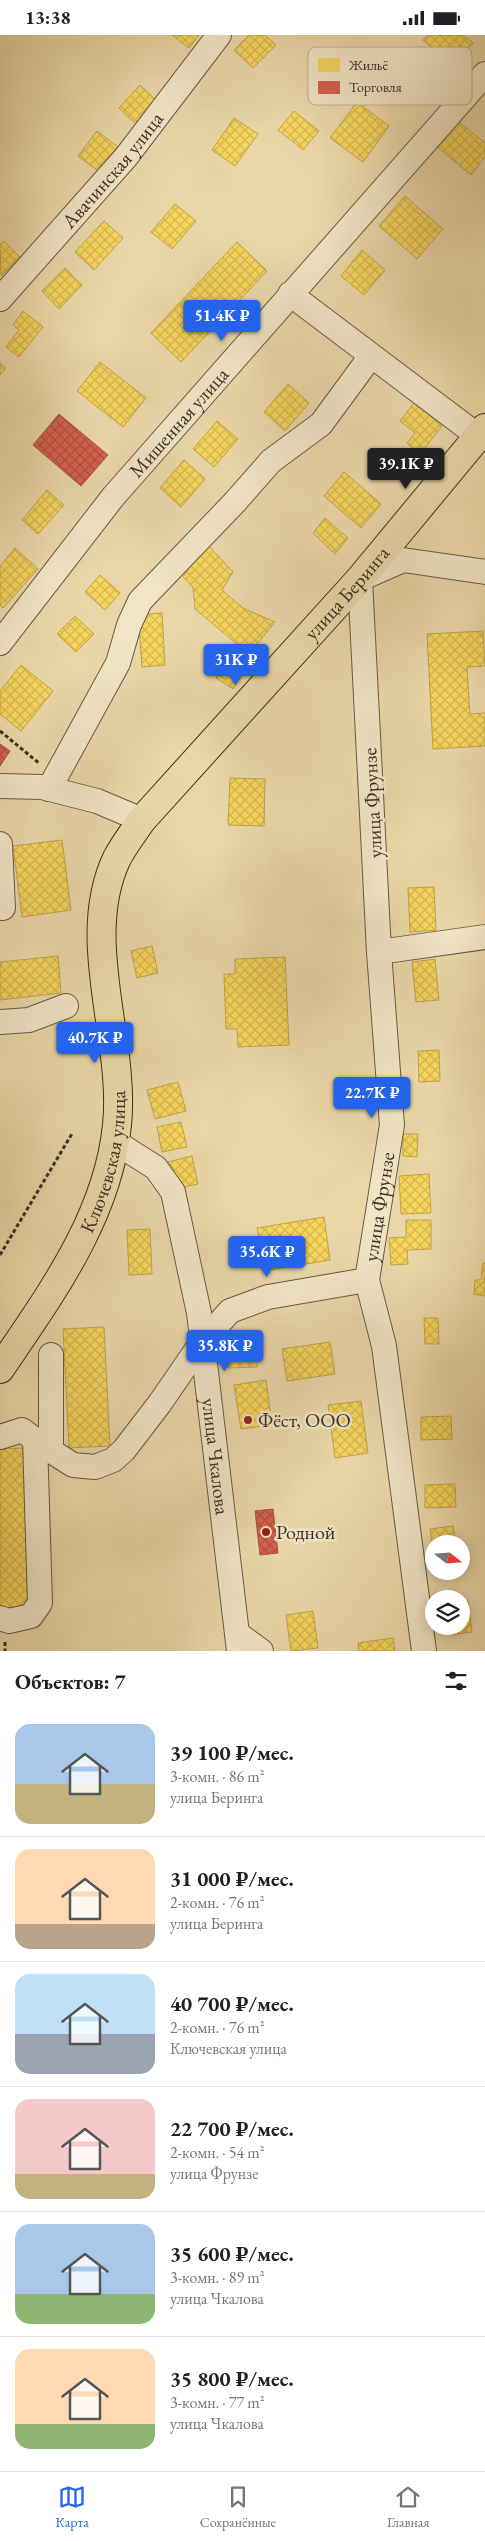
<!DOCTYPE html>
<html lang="ru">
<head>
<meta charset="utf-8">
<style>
  :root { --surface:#fff; --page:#f2f2f2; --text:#202124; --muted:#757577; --line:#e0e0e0; --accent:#2563eb }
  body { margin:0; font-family:"EB Garamond",serif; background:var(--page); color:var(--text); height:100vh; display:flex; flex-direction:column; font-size:19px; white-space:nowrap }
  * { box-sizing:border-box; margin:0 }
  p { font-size:16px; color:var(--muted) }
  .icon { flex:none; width:28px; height:28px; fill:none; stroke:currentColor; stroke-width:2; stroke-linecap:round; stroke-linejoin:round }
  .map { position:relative; height:1616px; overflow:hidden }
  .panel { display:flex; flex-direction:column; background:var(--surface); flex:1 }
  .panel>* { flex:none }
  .needle { width:32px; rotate:107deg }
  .tools { position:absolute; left:425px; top:1500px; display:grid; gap:10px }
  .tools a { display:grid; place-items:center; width:45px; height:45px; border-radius:50%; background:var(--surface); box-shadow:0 2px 12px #0003; font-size:25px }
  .price { position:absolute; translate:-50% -42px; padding:0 11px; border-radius:5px; background:var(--accent); color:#fff; font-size:16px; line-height:32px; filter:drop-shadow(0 1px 2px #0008) }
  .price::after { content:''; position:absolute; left:50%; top:30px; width:15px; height:11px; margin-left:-8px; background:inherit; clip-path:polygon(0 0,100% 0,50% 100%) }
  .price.selected { background:#222; color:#fff }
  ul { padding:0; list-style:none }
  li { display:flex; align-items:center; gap:15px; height:125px; padding:0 15px }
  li+li { border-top:1px solid var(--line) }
  li span { display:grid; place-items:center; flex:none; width:140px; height:100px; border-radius:15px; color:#555 }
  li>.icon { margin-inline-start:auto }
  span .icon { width:60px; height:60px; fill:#fffc; stroke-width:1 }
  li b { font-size:21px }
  h2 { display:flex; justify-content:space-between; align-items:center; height:60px; padding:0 15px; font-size:21px }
  .status { display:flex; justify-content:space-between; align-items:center; height:35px; padding:0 25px; background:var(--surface); direction:ltr }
  .status svg { height:14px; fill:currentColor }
  .menu { display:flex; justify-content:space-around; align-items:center; height:70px; border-top:1px solid var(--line); background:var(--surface); font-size:14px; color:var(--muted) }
  .menu a { display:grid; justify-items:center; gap:2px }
  .menu .selected { color:var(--accent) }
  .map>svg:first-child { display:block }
</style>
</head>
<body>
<div class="status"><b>13:38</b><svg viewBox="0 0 49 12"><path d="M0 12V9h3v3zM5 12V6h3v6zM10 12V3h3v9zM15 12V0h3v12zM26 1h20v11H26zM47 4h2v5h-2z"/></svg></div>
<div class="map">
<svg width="485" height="1616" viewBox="0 0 485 1616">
  <defs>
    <pattern id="homes-cross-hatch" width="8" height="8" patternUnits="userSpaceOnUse" patternTransform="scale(1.25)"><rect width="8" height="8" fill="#f6d55c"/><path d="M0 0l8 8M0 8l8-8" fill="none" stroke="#d4b750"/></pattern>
    <pattern id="shops-cross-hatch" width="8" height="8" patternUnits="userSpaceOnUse" patternTransform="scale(1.25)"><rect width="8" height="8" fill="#d6604d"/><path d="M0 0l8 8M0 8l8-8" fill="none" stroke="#af5040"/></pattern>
  </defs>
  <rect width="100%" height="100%" fill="#ead7a8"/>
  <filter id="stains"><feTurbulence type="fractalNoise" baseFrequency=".004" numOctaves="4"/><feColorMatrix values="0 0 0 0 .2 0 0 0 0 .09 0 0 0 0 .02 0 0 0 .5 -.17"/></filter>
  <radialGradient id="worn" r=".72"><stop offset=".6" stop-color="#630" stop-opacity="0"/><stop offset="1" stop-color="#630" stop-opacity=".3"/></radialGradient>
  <g fill="url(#homes-cross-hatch)" stroke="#bea34b">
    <polygon points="172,0 199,0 189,13"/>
    <polygon points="249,0 265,0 276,10 253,33 234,15"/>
    <polygon points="428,0 463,0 473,8 453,31 423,5"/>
    <polygon points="140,50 159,68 138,91 119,73"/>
    <polygon points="357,67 389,91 363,127 330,103"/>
    <polygon points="294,76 319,96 303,115 278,95"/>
    <polygon points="234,83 258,99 235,131 212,115"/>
    <polygon points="457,85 485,108 485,122 471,140 436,111"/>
    <polygon points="97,96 118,112 98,136 78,121"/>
    <polygon points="405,161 443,194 417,224 379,191"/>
    <polygon points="175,169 196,186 172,214 151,197"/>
    <polygon points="104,186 123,203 94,235 75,217"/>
    <polygon points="4,206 20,222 1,241 0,210"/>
    <polygon points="237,207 267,236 181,327 151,298"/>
    <polygon points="362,215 385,235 364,260 341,241"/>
    <polygon points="65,233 82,250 59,274 42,256"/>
    <polygon points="23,276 43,292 19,322 6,312 19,295 13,290"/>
    <polygon points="100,327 146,363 123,392 77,356"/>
    <polygon points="0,328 6,333 0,340"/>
    <polygon points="288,349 309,368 285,396 264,377"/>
    <polygon points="414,368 442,391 420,419 407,408 415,398 400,386"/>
    <polygon points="217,386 238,404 214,432 193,414"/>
    <polygon points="184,425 205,444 181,472 160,453"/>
    <polygon points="344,437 381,469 361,493 324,461"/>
    <polygon points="47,455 64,470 38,499 22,485"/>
    <polygon points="325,483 348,503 335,519 313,498"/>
    <polygon points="205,507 233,537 222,555 243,573 275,587 249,619 195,574 193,552 183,542"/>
    <polygon points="15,513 38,534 3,573 0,570 0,531"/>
    <polygon points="100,540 120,558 105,575 85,557"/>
    <polygon points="162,578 165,630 142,632 138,580"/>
    <polygon points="75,581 94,599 76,617 57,599"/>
    <polygon points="483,596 485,631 467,632 470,679 485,678 485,711 433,714 427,599"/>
    <polygon points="237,611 254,622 233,654 216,643"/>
    <polygon points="21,630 53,656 21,696 0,679 0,656"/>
    <polygon points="230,743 265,744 264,791 228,790"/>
    <polygon points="62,805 71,875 22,882 13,811"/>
    <polygon points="434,852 436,895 410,897 408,853"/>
    <polygon points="152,911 158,938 137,943 131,916"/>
    <polygon points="58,921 61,958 0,965 0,927"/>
    <polygon points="285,922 289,1010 238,1012 237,994 226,994 224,939 235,939 235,924"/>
    <polygon points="435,924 439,965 416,967 412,927"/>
    <polygon points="439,1015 440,1046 419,1047 418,1016"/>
    <polygon points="178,1047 186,1076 155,1084 147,1055"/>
    <polygon points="181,1087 187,1112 162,1117 157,1092"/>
    <polygon points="403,1099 418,1099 417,1122 403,1121"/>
    <polygon points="192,1121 198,1149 173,1154 168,1127"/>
    <polygon points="429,1139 431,1178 401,1179 399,1141"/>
    <polygon points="324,1182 330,1225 264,1236 257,1193"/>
    <polygon points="406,1185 431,1185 431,1214 407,1215 408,1229 391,1230 389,1203 406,1202"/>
    <polygon points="150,1194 152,1239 129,1240 127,1195"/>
    <polygon points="483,1228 485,1228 485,1261 474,1259 475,1245 481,1245"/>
    <polygon points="424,1283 438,1283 439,1309 425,1309"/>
    <polygon points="104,1292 110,1411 69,1413 63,1294"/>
    <polygon points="256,1301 257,1332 228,1333 227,1302"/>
    <polygon points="330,1307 335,1339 287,1346 282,1314"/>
    <polygon points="266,1345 272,1390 241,1394 234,1350"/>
    <polygon points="361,1366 368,1418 335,1423 328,1370"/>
    <polygon points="451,1381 452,1404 421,1405 421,1382"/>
    <polygon points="25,1413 32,1572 0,1573 0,1414"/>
    <polygon points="455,1449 456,1472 425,1473 425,1450"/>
    <polygon points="453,1491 456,1509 434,1509 434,1519 430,1494"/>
    <polygon points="468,1566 472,1597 449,1600 448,1591 461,1591 461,1567"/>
    <polygon points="313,1576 318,1613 291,1616 286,1580"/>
    <polygon points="393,1603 395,1616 359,1616 358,1608"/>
  </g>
  <g fill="url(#shops-cross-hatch)" stroke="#a75141">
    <polygon points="59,379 108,420 81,451 33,410"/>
    <polygon points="0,709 10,716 0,731"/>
    <polygon points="273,1474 278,1518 260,1520 255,1476"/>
  </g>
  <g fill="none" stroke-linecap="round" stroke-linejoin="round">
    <g stroke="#665945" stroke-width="26">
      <g id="minor">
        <polyline points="290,259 478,401"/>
        <path id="s1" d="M0,264L126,122L219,0"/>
        <path id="s2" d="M0,608L113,462L485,39"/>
        <polyline points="0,751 42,752 97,766 142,785"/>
        <polyline points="49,754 118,628 129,590 140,566 235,467 271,426 321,389 371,321"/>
        <polyline points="0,809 3,873"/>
        <polyline points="379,917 485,902"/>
        <polyline points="0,987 29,985 66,971"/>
        <path id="s3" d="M115,1107L156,1133L173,1157L199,1278L239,1616"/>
        <polyline points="51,1320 51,1416 73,1430 95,1432 113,1425 124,1415 160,1368 202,1307 230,1276 268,1262 367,1245"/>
        <polyline points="0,1402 22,1395 47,1414"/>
        <polyline points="0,1583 9,1586 31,1581 40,1568 35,1405"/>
        <polyline points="239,1600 261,1616"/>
        <path id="s4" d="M424,1616L384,1311L367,1245L392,1090L379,917L360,544L403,525L485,537"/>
      </g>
    </g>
    <g stroke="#3a2f24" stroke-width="30">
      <g id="major">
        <path id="s5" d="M0,1334C50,1260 108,1182 117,1090C126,1005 78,905 117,823C124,810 133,798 142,785L360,544L485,393"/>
      </g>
    </g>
    <g stroke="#3a2f24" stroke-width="3" stroke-dasharray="4 2.5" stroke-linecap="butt">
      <polyline points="0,696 40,729"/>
      <polyline points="0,1220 73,1097"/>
      <polyline points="5,1607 5,1616"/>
    </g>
    <use href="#minor" stroke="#f1e5c6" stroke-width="24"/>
    <use href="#major" stroke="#ead7a8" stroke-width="28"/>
  </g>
  <g fill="#8f2418" stroke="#f1e5c6" stroke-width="2">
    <circle cx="248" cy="1385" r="5"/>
    <circle cx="266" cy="1497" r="5"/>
  </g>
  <g text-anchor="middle" stroke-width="5" stroke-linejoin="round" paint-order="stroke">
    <g font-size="20" fill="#3a2f24" stroke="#f1e5c6">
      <text dy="7" stroke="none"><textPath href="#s1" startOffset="171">Авачинская улица</textPath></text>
      <text dy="7" stroke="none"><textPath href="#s2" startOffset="284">Мишенная улица</textPath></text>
      <text dy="7" stroke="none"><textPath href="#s5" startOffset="895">улица Беринга</textPath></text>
      <text transform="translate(372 768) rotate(-93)" y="7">улица Фрунзе</text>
      <text dy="7" stroke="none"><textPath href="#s5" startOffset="235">Ключевская улица</textPath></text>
      <text dy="7" stroke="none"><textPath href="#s4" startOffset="450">улица Фрунзе</textPath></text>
      <text dy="7" stroke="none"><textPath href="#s3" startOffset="346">улица Чкалова</textPath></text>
    </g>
    <g font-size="20" fill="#3a2f24" stroke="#f1e5c6" text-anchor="start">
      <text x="258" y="1392">Фёст, ООО</text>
      <text x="276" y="1504">Родной</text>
    </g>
  </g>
  <rect x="308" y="12" width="164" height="58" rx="8" fill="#f1e5c6" stroke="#baae95" stroke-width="1"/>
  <rect x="318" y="23" width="22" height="14" fill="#f6d55c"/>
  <rect x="318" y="46" width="22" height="13" fill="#d6604d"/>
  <g font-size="14" fill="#3a2f24">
    <text x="349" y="35">Жильё</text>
    <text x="349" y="57">Торговля</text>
  </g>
  <rect width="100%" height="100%" filter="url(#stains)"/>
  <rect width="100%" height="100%" fill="url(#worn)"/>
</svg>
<div class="tools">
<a><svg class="needle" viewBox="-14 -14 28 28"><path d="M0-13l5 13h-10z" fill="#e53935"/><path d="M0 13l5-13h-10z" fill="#757577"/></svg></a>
<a><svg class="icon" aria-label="layers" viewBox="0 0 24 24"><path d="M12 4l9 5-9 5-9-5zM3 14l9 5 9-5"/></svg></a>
</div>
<b class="price" style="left:222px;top:307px">51.4K ₽</b>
<b class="price selected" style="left:406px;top:455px">39.1K ₽</b>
<b class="price" style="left:236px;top:651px">31K ₽</b>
<b class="price" style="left:95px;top:1029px">40.7K ₽</b>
<b class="price" style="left:372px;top:1084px">22.7K ₽</b>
<b class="price" style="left:267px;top:1243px">35.6K ₽</b>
<b class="price" style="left:225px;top:1337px">35.8K ₽</b>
</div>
<section class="panel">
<h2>Объектов: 7<svg class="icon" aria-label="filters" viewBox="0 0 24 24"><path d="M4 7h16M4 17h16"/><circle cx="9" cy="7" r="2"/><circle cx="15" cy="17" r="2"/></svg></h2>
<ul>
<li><span style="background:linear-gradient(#a9c7e8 60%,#c2b280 0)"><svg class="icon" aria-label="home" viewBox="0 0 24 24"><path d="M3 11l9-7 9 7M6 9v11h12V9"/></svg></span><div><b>39 100 ₽/мес.</b><p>3-комн. · 86 m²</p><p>улица Беринга</p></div></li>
<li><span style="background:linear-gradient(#ffd9b3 75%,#b9a48a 0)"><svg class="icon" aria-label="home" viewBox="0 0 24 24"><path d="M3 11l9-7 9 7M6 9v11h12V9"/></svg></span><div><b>31 000 ₽/мес.</b><p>2-комн. · 76 m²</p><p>улица Беринга</p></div></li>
<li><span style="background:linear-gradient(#bfe0f5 60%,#9aa5b1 0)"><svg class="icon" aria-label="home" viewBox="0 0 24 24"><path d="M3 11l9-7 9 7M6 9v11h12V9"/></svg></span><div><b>40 700 ₽/мес.</b><p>2-комн. · 76 m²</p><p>Ключевская улица</p></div></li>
<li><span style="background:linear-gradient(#f6c9c9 75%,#c2b280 0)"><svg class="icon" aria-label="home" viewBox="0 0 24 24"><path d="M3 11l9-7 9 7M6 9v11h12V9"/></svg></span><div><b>22 700 ₽/мес.</b><p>2-комн. · 54 m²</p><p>улица Фрунзе</p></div></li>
<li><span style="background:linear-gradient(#a9c7e8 70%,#8fb573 0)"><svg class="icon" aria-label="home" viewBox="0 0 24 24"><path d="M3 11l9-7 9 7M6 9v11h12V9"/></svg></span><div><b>35 600 ₽/мес.</b><p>3-комн. · 89 m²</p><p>улица Чкалова</p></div></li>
<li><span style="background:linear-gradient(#ffd9b3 75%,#8fb573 0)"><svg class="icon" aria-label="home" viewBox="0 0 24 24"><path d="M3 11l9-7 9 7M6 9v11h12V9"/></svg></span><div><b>35 800 ₽/мес.</b><p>3-комн. · 77 m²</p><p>улица Чкалова</p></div></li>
</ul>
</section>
<nav class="menu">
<a class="selected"><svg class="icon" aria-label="map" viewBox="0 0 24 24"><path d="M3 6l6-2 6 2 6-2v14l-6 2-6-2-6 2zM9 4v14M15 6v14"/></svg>Карта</a>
<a><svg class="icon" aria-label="saved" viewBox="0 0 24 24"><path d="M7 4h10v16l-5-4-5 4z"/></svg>Сохранённые</a>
<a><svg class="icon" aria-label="home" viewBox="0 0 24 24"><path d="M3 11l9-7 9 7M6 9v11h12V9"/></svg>Главная</a>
</nav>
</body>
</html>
